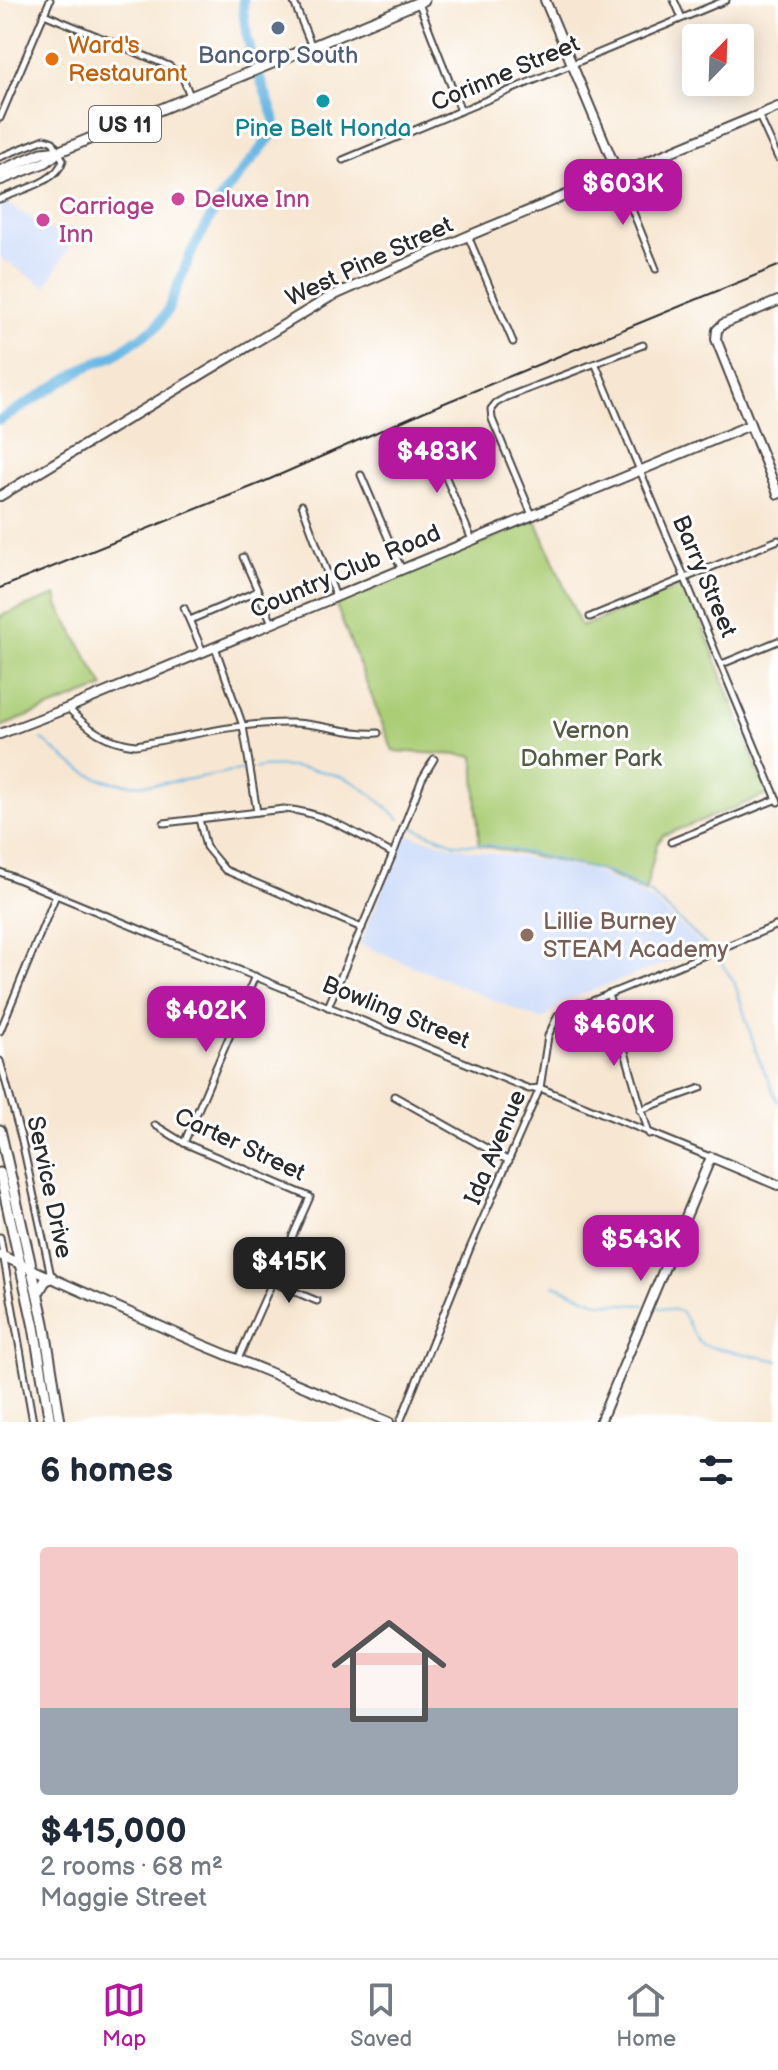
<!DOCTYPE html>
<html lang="en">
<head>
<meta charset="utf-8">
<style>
  :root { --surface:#fff; --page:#f6f6f7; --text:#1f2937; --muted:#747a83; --line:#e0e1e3; --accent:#b5179e }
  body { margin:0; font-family:"Balsamiq Sans",sans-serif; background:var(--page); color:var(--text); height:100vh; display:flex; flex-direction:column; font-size:30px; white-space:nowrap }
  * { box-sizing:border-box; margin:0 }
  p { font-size:26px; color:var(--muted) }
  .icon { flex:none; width:44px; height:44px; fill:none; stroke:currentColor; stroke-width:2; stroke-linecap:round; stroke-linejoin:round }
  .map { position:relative; height:1422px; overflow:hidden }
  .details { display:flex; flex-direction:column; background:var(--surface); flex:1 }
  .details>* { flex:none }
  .needle { width:52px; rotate:23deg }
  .tools { position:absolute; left:682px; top:24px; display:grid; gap:16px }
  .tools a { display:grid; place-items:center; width:72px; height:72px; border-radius:8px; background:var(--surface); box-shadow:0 4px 20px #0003; font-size:40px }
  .price { position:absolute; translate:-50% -68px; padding:0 18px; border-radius:16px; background:var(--accent); color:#fff; font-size:26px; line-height:52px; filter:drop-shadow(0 2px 4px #0008) }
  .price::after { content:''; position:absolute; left:50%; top:48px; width:24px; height:18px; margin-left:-12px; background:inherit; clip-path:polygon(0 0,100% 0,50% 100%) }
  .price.active { background:#222; color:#fff }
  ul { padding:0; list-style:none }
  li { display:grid; align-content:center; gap:16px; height:424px; padding:0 40px }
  li span { display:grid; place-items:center; height:248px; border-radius:8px; color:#555 }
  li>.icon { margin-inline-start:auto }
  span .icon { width:144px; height:144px; fill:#fffc; stroke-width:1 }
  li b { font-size:34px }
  h2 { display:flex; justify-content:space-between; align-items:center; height:96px; padding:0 40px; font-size:34px }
  .tabs { display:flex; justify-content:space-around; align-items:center; height:112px; border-top:2px solid var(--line); background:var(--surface); font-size:22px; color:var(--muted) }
  .tabs a { display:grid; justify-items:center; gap:4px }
  .tabs .active { color:var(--accent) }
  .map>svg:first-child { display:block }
</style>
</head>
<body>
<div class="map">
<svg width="778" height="1422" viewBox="0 0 778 1422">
  <rect width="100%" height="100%" fill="#fff"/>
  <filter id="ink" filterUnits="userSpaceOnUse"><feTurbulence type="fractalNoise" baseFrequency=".0125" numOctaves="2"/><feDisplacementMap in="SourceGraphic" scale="16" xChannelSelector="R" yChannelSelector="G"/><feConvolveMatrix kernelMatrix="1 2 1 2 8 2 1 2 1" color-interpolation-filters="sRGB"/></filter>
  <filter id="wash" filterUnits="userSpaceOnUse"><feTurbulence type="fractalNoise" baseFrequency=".006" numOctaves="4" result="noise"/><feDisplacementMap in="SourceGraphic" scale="32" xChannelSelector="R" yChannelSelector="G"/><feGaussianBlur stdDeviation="1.8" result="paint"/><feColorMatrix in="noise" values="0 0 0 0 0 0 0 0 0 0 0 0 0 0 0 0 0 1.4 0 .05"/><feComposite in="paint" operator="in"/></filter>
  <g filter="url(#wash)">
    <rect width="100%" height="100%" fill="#f7e7d2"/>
    <g fill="#ccdbfa">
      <polygon points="3,201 71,243 46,287 0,257 0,202"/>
      <polygon points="405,834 468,850 547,861 591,871 622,883 654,902 705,948 562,1002 543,1020 527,1014 360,944"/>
    </g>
    <g fill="#abcd76" stroke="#6b7c50" stroke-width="2">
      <polygon points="536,520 581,627 687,584 767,795 664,835 657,844 645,892 599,870 479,845 474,756 393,751 336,605"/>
      <polygon points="56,595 59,607 104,687 0,727 0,616"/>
    </g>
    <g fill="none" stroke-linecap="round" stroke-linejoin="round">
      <g stroke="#69b8e4" stroke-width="2">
        <path d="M42,739C59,754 77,770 98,778C145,794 198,776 245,769"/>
        <path d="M255,768C282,764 331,769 355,783C371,792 386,807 400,819"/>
        <polyline points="412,827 456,844 490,845 530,853 617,875 650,893 706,945"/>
        <polyline points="718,957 735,984 758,1057 778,1102"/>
        <polyline points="554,1285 600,1303 644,1305"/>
        <path d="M654,1307L681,1311C689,1322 691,1335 702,1344C709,1349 763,1356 778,1361"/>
      </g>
      <path stroke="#69b8e4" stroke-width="10" d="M0,420L88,366L113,356L156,327L167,312L192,251L223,195L273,134L275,126L274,116C260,77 243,42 243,0"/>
    </g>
  </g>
  <g filter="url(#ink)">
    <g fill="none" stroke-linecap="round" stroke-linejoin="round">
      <g stroke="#4a4744" stroke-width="9">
        <g id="street">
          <polyline points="293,0 312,47"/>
          <polyline points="674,0 682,18"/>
          <polyline points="418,1 461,111"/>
          <polyline points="44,14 169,66 183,78 190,96"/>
          <polyline points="759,116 778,158"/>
          <polyline points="0,118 50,0"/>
          <path d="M0,157L45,139L53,142L63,160C57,183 19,190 0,199"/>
          <polyline points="343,160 726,0"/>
          <polyline points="618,175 656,269"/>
          <polyline points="468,236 513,342"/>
          <polyline points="596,365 778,802"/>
          <polyline points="430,439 472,540"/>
          <polyline points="361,475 401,568"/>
          <polyline points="302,505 336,597"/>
          <polyline points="532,515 492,419 491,409 496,403 507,397 643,345"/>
          <polyline points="243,557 272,623"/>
          <polyline points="184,608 203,652"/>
          <polyline points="590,617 778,540"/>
          <polyline points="190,620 258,591"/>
          <polyline points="215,647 243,726 257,812"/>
          <polyline points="722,664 778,641"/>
          <path d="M68,708C89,730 105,741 135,745C186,737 239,722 291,723C321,723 348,735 378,733"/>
          <polyline points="199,819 206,847 225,870 362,928"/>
          <path d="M164,823L284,809C325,812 358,835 393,854"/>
          <polyline points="671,842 777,799"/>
          <polyline points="0,872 529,1089 540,1088 710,1157"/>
          <polyline points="608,994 649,1134"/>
          <polyline points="328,1007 393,854 422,779 434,759"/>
          <polyline points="0,1031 56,895"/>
          <polyline points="0,1061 22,1141 51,1276"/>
          <polyline points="394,1096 509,1161"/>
          <polyline points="640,1110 701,1088"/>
          <polyline points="155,1125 184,1143 310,1197 238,1359"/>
          <polyline points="184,1143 255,976"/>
          <polyline points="0,1237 33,1422"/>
          <polyline points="272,1282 317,1301"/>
          <polyline points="400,1422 470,1248 540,1088 548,1036 558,1015 778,925"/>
        </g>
      </g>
      <g stroke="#4a4744" stroke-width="12">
        <g id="secondary">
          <polyline points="545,0 618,174"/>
          <polyline points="778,301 723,324 717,330 716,339 778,494"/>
          <polyline points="0,496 330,297 468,236 778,107"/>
          <polyline points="0,734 68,708 750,425"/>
          <polyline points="0,1255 191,1340 389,1422"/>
          <polyline points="600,1422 711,1157 778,1185"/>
        </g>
      </g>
      <g stroke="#4a4744" stroke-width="13">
        <g id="primary">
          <polyline points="0,171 42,153 60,151 424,0"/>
          <polyline points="0,180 46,162 57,153"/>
          <polyline points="0,1130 44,1323 60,1422"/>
          <polyline points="0,1173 34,1327 50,1422"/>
          <polyline points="38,1293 45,1281 52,1277"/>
        </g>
      </g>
      <use href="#street" stroke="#fff" stroke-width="5"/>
      <use href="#secondary" stroke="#fff" stroke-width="8"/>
      <use href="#primary" stroke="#fff" stroke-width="9"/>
      <polyline stroke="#2b2b2b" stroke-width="2" points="0,588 261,483 425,411 778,266"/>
    </g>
  </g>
  <circle fill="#5c6f8a" stroke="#fff" stroke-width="3" cx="278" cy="28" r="8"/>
  <circle fill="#e8710a" stroke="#fff" stroke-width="3" cx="52" cy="59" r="8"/>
  <circle fill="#0f9aa8" stroke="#fff" stroke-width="3" cx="323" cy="101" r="8"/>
  <g fill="#d1479c" stroke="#fff" stroke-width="3">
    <circle cx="178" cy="199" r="8"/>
    <circle cx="43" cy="220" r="8"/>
  </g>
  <circle fill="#8d6e63" stroke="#fff" stroke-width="3" cx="527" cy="935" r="8"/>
  <g text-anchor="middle" stroke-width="6" stroke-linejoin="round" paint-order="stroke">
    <rect fill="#fff" stroke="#6b6b6b" stroke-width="2" x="89" y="106" width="72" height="36" rx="6"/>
    <g font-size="22" font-weight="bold" fill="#2b2b2b">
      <text x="125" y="132">US 11</text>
    </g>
    <g font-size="24" fill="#c56008" stroke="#fff" text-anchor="start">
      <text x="68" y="53">Ward's<tspan x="68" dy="28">Restaurant</tspan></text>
    </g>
    <g font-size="24" fill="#4e5e75" stroke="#fff">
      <text x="278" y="63">Bancorp South</text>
    </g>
    <g font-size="24" fill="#2b2b2b" stroke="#fff">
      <text transform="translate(505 73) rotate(-23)" y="8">Corinne Street</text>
      <text transform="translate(369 261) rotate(-25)" y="8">West Pine Street</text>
      <text transform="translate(345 571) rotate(-23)" y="8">Country Club Road</text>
      <text transform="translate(705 576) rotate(67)" y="8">Barry Street</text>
      <text transform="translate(396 1012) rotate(22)" y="8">Bowling Street</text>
      <text transform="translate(240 1144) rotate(25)" y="8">Carter Street</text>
      <text transform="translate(495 1147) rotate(-67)" y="8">Ida Avenue</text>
      <text transform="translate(50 1187) rotate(78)" y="8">Service Drive</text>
    </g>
    <g font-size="24" fill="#0d838f" stroke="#fff">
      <text x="323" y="136">Pine Belt Honda</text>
    </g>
    <g font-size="24" fill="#b23c85" stroke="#fff" text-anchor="start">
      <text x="194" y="207">Deluxe Inn</text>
      <text x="59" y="214">Carriage<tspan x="59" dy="28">Inn</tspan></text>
    </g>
    <g font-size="24" fill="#515c42" stroke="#fff">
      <text x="591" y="738">Vernon<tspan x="591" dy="28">Dahmer Park</tspan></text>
    </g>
    <g font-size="24" fill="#785e54" stroke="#fff" text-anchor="start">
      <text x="543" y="929">Lillie Burney<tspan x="543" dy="28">STEAM Academy</tspan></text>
    </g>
  </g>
</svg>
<div class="tools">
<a><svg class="needle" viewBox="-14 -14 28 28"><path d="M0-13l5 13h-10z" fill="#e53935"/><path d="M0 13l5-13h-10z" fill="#747a83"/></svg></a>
</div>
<b class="price" style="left:623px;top:227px">$603K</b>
<b class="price" style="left:437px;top:495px">$483K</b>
<b class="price" style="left:206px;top:1054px">$402K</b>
<b class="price" style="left:614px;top:1068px">$460K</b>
<b class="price" style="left:641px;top:1283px">$543K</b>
<b class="price active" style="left:289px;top:1305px">$415K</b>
</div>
<section class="details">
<h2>6 homes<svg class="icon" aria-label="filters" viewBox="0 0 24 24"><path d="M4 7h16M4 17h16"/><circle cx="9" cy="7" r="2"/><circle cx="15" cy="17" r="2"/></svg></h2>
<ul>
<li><span style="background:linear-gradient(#f6c9c9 65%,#9aa5b1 0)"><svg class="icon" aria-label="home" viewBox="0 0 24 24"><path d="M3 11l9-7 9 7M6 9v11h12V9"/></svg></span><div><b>$415,000</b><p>2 rooms · 68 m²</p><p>Maggie Street</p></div></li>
</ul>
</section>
<nav class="tabs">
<a class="active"><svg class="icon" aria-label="map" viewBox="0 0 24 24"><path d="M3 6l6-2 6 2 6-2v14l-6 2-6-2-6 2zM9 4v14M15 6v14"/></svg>Map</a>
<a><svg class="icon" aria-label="saved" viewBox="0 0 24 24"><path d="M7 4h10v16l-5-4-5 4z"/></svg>Saved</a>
<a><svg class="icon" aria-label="home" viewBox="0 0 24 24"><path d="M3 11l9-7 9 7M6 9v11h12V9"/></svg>Home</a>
</nav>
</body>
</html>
